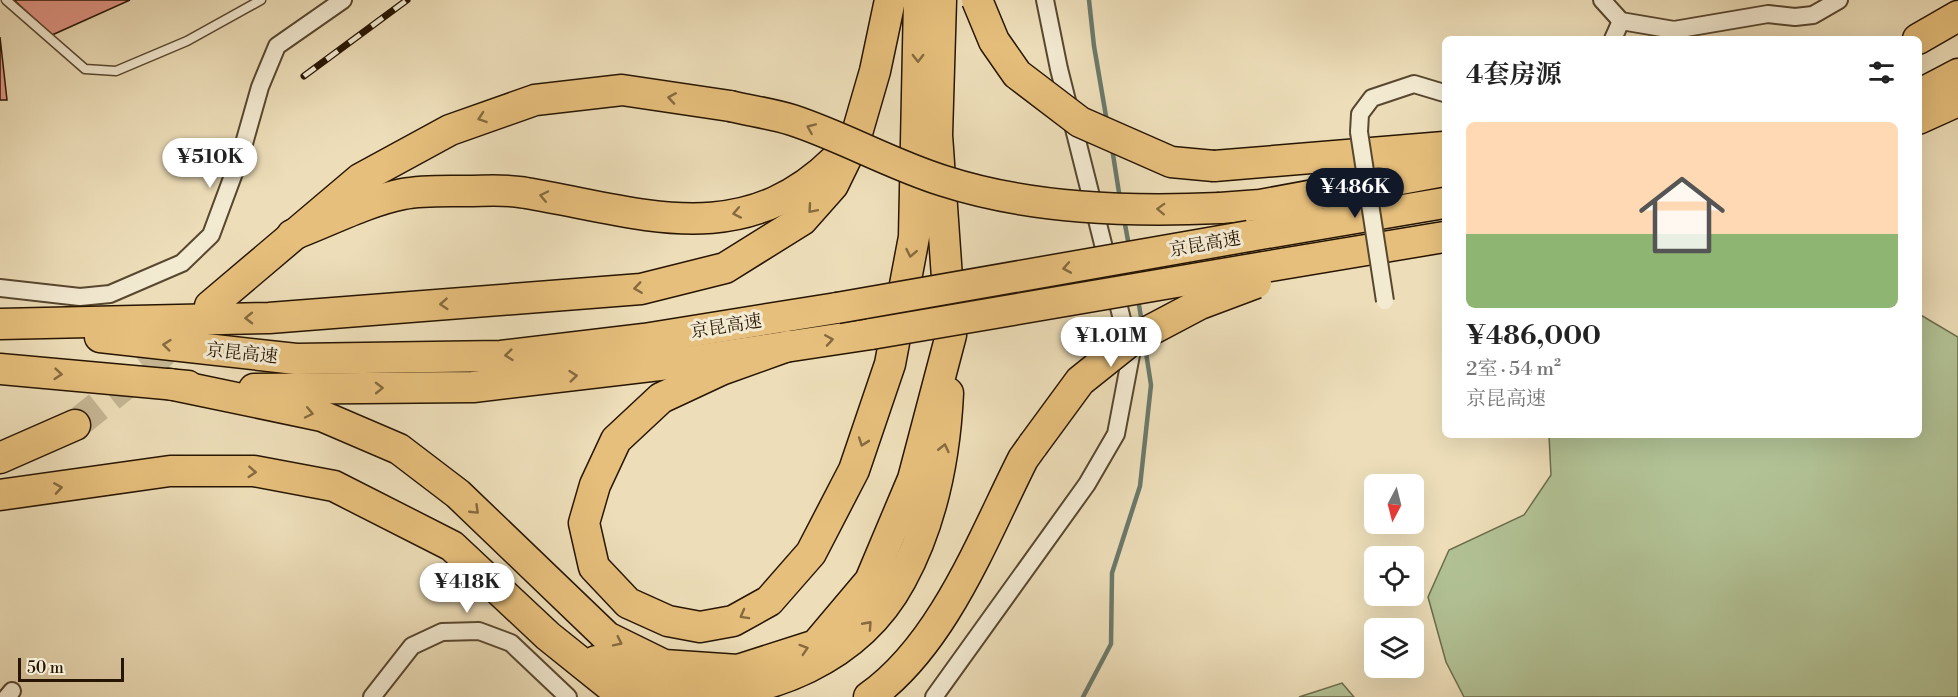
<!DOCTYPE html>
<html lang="zh">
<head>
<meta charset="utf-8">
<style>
  :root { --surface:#fff; --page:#f6f6f6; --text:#222; --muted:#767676; --line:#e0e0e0; --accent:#111827 }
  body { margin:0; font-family:"Libre Bodoni","Noto Serif SC",serif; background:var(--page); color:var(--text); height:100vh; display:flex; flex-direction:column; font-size:22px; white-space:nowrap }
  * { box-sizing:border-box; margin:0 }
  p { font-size:20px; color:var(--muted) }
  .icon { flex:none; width:33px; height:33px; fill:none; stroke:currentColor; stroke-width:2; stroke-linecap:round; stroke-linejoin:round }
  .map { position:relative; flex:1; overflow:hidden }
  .sheet { position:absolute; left:1442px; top:36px; width:480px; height:402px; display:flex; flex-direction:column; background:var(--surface); border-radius:9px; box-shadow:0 6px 24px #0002 }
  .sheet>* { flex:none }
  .needle { width:39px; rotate:187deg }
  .tools { position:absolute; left:1364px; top:474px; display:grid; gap:12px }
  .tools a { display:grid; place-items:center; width:60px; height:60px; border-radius:9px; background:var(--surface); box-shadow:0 6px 24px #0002; font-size:30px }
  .scale { position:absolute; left:18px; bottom:15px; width:106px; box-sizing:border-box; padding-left:6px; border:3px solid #271501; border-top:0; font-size:16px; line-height:21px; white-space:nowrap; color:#271501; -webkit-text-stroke:4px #f3ead2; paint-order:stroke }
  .price { position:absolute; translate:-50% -51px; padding:0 14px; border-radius:21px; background:#fff; color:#222; font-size:20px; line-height:39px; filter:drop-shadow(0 2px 3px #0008) }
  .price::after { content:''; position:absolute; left:50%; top:36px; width:18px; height:14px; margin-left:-9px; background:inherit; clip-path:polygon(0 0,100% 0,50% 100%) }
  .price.current { background:var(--accent); color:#fff }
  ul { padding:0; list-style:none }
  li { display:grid; align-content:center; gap:12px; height:318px; padding:0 24px }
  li+li { border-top:2px solid var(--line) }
  li span { display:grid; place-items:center; height:186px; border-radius:9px; color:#555 }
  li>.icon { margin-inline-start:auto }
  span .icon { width:108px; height:108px; fill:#fffc; stroke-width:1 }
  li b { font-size:26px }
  h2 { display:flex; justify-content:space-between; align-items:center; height:72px; padding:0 24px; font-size:26px }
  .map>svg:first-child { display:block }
</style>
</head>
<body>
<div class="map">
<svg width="1958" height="697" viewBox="0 0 1958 697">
  <rect width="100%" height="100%" fill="#eddeb9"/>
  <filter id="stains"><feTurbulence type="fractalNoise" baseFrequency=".00333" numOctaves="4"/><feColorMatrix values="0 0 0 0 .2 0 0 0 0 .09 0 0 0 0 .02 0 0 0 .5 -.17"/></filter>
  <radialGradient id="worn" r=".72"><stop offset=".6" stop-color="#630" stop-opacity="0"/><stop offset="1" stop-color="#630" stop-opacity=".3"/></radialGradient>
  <g fill="#b2c295" stroke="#6c6c4b" stroke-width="1.5">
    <polygon points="1919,314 1958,337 1958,697 1464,697 1446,662 1428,597 1449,550 1524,515 1551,475 1549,435 1918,435"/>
    <polygon points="1342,683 1354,697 1299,697"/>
  </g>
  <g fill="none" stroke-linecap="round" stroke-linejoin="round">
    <g stroke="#6b796b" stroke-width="4.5">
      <polyline points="1089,0 1094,46 1107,122"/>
      <polyline points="1112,148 1120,199"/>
      <polyline points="1124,219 1129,246"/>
      <polyline points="1138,299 1142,323"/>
      <polyline points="1083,697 1111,644 1112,573 1140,486 1151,385 1145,346"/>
    </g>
  </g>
  <g fill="#e39788" stroke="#271501" stroke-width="1.5">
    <polygon points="14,0 130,0 52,35"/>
    <polygon points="0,37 7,100 0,100"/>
  </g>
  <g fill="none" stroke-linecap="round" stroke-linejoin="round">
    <polyline stroke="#c5b694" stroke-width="30" stroke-dasharray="30 15" stroke-linecap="butt" points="75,425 150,365 186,329"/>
    <g stroke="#58472f" stroke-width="11">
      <polyline id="service" points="6,0 85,69 116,71 187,41 261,0"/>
    </g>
    <g stroke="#58472f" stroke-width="20">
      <g id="minor">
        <polyline points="1602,0 1621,21 1674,30 1768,14 1795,17 1813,15 1839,0"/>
        <polyline points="1613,39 1621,21"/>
        <polyline points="1359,132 1360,114 1372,98 1414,84 1444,93"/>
        <polyline points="0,288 80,297 110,294 182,263 211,235 241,154 260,87 277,46 343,0"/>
        <polyline points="7,697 12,691"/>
        <polyline points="372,697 412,646 442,632 479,631 511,643 568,697"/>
        <polyline points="934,697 1087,484 1116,434 1131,355 1059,69 1045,0"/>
      </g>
    </g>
    <g stroke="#271501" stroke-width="33">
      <g id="motorway">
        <polyline points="1918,39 1958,16"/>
        <polyline points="1918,95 1958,74"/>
        <polyline points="1918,119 1958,101"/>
        <polyline points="1214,166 1444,147"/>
        <polyline points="1220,208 1260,205 1444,171"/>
        <path d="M292,235C327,222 367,201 403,194C423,190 447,191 467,191C486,191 508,189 526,193C640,212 741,253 836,159"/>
        <polyline points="1249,236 1444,203"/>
        <polyline points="1264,267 1444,237"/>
        <polyline points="210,306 360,179 450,130 535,100 622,90 730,106"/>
        <polyline points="0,324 269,318 641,289 725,268 802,220 833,185 855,140 875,71 890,0"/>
        <polyline points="100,337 296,359 501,356 644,339 837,308"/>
        <polyline points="788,346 721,370 661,398 616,440 595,485 584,523 594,567 628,603 668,621 700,627 733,621 769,601 811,553 854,470 890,364 914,237 919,0"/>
        <polyline points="0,369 188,386"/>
        <polyline points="169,384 322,416 399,449 458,494 607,637 664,665 738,670 816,645 870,581 913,479 951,335 937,135 941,0"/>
        <polyline points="254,389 473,387 685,362 871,334"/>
        <polyline points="0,458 75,425"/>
        <polyline points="0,495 170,471 254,471 334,486 452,546 548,636 624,697"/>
        <path d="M596,661C622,675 652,689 681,693C769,697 859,658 901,580C932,523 945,457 948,393"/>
        <path d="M869,697C943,645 983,538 1023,459L1033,445"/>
      </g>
    </g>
    <use href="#service" stroke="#f3ead2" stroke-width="8"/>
    <use href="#minor" stroke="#f3ead2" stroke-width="16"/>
    <use href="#motorway" stroke="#e6bf7c" stroke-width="30"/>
    <g stroke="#271501" stroke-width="7">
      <polyline id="rail" points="304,76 407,0"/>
    </g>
    <use href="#rail" stroke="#f3ead2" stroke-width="4.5" stroke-dasharray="14" stroke-linecap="butt"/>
    <g stroke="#58472f" stroke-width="20" stroke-linecap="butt">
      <polyline id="minor-bridge" points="1359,132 1385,301"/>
    </g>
    <g stroke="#271501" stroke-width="33" stroke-linecap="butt">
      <g id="motorway-bridge">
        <polyline points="977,0 994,41 1017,74 1080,122 1171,162 1214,166"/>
        <path d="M730,106C751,111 773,114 792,120C844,137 892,165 944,181C1031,209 1129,212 1220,208"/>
        <polyline points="837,308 1249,236"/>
        <polyline points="871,334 1264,267"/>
        <polyline points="1033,445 1080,381 1130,341 1200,304 1256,283"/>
      </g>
    </g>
    <use href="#minor-bridge" stroke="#f3ead2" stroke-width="16"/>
    <use href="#motorway-bridge" stroke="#e6bf7c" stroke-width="30"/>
  </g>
  <defs><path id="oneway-chevron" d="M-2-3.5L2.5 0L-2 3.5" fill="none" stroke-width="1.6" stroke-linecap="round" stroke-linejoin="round" transform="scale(1.5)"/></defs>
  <g stroke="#866a3e">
    <use href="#oneway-chevron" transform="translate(918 58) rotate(90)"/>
    <use href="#oneway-chevron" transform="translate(672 98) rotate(-171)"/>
    <use href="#oneway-chevron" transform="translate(482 118) rotate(161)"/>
    <use href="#oneway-chevron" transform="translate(811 128) rotate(-157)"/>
    <use href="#oneway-chevron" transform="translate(544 196) rotate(-168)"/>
    <use href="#oneway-chevron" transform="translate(812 209) rotate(131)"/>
    <use href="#oneway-chevron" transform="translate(1161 209) rotate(-178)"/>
    <use href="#oneway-chevron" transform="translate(737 213) rotate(169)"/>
    <use href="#oneway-chevron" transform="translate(911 253) rotate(101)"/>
    <use href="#oneway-chevron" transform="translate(1067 268) rotate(170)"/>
    <use href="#oneway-chevron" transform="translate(638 288) rotate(172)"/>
    <use href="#oneway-chevron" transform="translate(444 304) rotate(176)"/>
    <use href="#oneway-chevron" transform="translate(249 318) rotate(179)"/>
    <use href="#oneway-chevron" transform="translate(829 340) rotate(-9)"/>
    <use href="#oneway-chevron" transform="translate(167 345) rotate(-174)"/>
    <use href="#oneway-chevron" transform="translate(509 355) rotate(174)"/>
    <use href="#oneway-chevron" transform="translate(58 374) rotate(5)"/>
    <use href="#oneway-chevron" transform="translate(573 376) rotate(-6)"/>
    <use href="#oneway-chevron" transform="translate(379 388) rotate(-1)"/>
    <use href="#oneway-chevron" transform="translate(309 413) rotate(12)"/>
    <use href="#oneway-chevron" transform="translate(863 442) rotate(109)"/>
    <use href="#oneway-chevron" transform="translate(944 448) rotate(-77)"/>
    <use href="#oneway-chevron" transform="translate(252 472) rotate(4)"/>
    <use href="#oneway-chevron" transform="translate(58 488) rotate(-9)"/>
    <use href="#oneway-chevron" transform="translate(475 510) rotate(44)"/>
    <use href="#oneway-chevron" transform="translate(744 615) rotate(151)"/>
    <use href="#oneway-chevron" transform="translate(868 625) rotate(-48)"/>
    <use href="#oneway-chevron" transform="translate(618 642) rotate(26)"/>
    <use href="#oneway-chevron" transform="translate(804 649) rotate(-18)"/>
  </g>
  <g text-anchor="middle" stroke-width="6" stroke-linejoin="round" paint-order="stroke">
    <g font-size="18" fill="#271501" stroke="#f3ead2">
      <text transform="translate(1205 244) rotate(-10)" y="6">京昆高速</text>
      <text transform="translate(726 326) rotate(-9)" y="6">京昆高速</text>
      <text transform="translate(242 353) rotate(6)" y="6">京昆高速</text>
    </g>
  </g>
  <rect width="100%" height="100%" filter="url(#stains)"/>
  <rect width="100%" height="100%" fill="url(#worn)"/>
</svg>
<div class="tools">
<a><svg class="needle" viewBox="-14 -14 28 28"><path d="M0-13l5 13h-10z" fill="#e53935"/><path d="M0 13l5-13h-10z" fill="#767676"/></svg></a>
<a><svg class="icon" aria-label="locate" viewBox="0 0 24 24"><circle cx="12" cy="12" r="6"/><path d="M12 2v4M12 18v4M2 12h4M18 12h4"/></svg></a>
<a><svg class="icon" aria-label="layers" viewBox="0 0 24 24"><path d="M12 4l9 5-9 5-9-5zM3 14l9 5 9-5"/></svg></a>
</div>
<div class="scale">50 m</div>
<b class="price" style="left:210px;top:189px">¥510K</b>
<b class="price current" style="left:1355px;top:219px">¥486K</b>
<b class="price" style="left:1111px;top:368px">¥1.01M</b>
<b class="price" style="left:467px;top:614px">¥418K</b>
<section class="sheet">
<h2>4套房源<svg class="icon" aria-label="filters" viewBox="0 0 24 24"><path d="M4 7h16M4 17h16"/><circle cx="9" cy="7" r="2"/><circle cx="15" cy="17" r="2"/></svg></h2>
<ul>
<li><span style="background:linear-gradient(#ffd9b3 60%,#8fb573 0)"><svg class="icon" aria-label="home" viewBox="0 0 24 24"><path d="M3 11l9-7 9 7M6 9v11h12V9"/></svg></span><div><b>¥486,000</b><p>2室 · 54 m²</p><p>京昆高速</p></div></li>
</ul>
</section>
</div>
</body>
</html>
